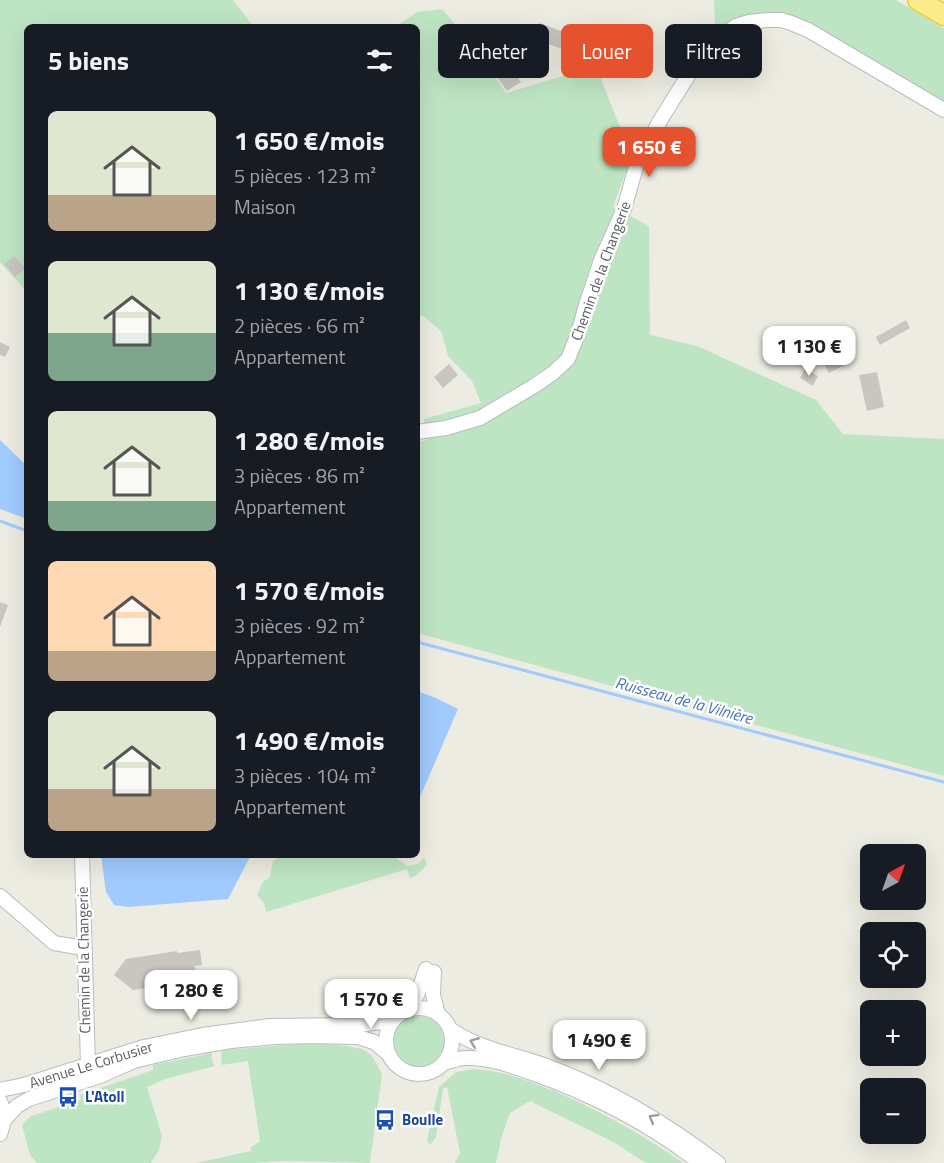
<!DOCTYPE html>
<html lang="fr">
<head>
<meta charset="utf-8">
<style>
  :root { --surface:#171b24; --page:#242831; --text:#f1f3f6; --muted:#9ea1a6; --accent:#e7522e }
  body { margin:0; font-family:"Titillium Web",sans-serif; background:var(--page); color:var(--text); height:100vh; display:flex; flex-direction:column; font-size:22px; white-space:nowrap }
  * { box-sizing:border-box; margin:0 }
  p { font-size:20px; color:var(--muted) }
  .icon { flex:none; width:33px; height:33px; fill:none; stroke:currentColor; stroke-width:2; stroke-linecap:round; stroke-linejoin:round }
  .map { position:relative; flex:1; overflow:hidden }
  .panel { position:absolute; left:24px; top:24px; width:396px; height:834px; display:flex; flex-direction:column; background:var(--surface); border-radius:9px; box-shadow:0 6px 24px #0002 }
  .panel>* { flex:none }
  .banner { position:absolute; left:438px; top:24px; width:416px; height:54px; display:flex; gap:12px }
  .needle { width:39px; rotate:40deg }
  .controls { position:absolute; left:860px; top:844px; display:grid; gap:12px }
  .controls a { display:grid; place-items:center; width:66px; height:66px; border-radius:9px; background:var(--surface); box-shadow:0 6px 24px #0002; font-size:30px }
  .price { position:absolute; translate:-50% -51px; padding:0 14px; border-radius:12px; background:#fff; color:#222; font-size:20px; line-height:39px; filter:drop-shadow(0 2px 3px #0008) }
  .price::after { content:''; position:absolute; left:50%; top:36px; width:18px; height:14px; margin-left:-9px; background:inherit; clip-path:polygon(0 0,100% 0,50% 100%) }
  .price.current { background:var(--accent); color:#fff }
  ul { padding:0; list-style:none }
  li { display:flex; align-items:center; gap:18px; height:150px; padding:0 24px }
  li span { display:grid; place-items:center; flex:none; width:168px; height:120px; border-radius:9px; color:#555 }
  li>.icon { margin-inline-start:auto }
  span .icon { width:72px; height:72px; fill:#fffc; stroke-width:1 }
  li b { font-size:26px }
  h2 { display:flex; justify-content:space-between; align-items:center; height:72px; padding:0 24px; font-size:26px }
  .chip { padding:0 21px; border-radius:9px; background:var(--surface); box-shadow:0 6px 24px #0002; font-size:21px; line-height:54px }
  .chip.current { background:var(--accent); color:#fff }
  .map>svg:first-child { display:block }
</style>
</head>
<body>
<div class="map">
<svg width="944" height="1163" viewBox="0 0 944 1163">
  <rect width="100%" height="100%" fill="#edece2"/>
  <g fill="#bee5c3">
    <polygon points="0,0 233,0 254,27 27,27 27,292 0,262"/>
    <polygon points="714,0 896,0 944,28 944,104 775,16 710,34 715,26"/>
    <polygon points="442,9 480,53 506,93 596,66 627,145 635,148 613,207 649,226 650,335 697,346 816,400 843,434 944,439 944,776 417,633 417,442 427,440 424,419 481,403 472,381 448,356 441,331 422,315 417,319 417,27 395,27 417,12"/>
    <polygon points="283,855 391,855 408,866 418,864 424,858 427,864 418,874 410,878 407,869 266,912 264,903 257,895 263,882 270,877 273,861"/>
    <circle cx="419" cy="1041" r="25"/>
    <path d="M300,1044C313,1043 359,1044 369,1053C375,1058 378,1068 382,1074L370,1163L284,1161L255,1163H196L251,1151V1147L260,1141L248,1061L222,1065L221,1054L223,1050Z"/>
    <polygon points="212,1053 212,1061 215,1066 165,1079 147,1087 162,1136 159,1150 151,1163 37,1163 30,1155 22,1125 31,1116 81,1100 80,1095 153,1070 153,1065"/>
    <path d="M475,1069C505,1071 531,1082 559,1093C604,1113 643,1135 683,1163H646L615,1143L530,1101L510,1113L501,1139L496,1163H455L460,1153L447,1087L443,1089L436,1137L430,1145L427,1141L439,1087L456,1072Z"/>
  </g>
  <g fill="#a1cbfe">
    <polygon points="0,440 27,466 27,519 0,509"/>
    <polygon points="417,691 436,698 458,709 417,804 417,720 420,717 419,705 417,704"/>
    <polygon points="101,855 251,855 228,899 128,907 114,905 106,892"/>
  </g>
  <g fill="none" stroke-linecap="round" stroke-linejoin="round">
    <g stroke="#a1cbfe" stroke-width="3">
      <polyline points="0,521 27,531"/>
      <polyline points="417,642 944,782"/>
    </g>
  </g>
  <g fill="#c8c6bf">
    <polygon points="540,23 563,32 561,36 580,43 576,54 534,39"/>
    <polygon points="482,38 491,49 483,54 475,43"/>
    <polygon points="503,56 521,82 507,91 489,65"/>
    <polygon points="14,256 25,268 15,277 4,264"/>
    <polygon points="906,320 910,328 880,345 876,337"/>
    <polygon points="0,342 10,347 5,357 0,355"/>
    <polygon points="840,346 848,363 829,373 820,356"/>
    <polygon points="449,364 458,375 443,388 434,377"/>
    <polygon points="805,369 818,376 813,386 800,378"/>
    <polygon points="877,372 884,407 867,411 859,375"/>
    <polygon points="0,602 8,605 0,627"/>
    <polygon points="200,950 202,965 195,966 197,982 181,984 181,986 167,988 149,990 148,988 133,990 114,975 126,959 177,951 177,953"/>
  </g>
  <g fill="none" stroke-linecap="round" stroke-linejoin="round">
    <g stroke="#babbc1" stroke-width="16">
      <g id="minor">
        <polyline points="417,432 446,428 480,418 534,386 553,373 568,359 578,334 586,305 601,260 624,209 638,160 661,119 701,55 712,42 736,26 749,22 767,20 781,20 791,23 808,30 944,110"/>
        <polyline points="82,855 88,1065"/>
        <polyline points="0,896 54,943 83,948"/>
        <polyline points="434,972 433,995 438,1014"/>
        <circle cx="419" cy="1041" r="33"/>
        <polyline points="406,1011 418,993 426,969"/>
        <path d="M450,1029C480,1050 518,1055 552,1068C612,1091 667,1124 718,1163"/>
        <path d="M444,1063C451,1061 459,1058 466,1058C487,1057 509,1065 529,1072C589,1093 649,1123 700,1163"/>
        <polyline points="0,1090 24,1085 144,1047 202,1035 270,1026 360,1025 380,1022 395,1017"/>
        <path d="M0,1101C5,1113 5,1121 0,1134"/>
        <polyline points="5,1119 17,1106 29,1099 100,1076 134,1061 184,1049 231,1041 275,1037 311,1036 358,1037 374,1042 387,1053"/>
      </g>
    </g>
    <g stroke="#edbf02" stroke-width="22">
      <polyline id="highway" points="918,0 944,15"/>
    </g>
    <use href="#minor" stroke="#fff" stroke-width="14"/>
    <use href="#highway" stroke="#fcec8b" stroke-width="20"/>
  </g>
  <defs><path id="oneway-chevron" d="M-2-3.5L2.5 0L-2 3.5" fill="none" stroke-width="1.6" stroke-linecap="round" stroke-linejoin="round" transform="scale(1.5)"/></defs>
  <g stroke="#9c9ea1">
    <use href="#oneway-chevron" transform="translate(474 1042) rotate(-158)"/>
    <use href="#oneway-chevron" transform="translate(653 1118) rotate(-149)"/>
  </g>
  <defs>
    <g id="bus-bare" transform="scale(1.62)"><path d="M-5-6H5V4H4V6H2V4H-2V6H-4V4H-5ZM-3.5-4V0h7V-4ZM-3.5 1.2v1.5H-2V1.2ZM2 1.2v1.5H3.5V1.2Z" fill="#1a4fb4" stroke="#fff" stroke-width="2.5" paint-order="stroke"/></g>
  </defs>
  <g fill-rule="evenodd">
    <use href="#bus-bare" x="68" y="1097"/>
    <use href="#bus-bare" x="385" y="1120"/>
  </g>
  <g text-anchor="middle" stroke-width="5" stroke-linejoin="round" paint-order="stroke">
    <g font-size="15" fill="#5a5d63" stroke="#fff">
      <text transform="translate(601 271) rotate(-70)" y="5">Chemin de la Changerie</text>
      <text transform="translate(84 960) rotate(-91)" y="5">Chemin de la Changerie</text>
      <text transform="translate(91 1065) rotate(-17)" y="5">Avenue Le Corbusier</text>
    </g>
    <g font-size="15" font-weight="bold" fill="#164399" stroke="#fff" text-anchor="start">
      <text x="85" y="1102">L'Atoll</text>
      <text x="402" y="1125">Boulle</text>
    </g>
    <g font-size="16" font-style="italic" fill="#4473c1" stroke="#fff">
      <text transform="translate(684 700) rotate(15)" y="6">Ruisseau de la Vilnière</text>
    </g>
  </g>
</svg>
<div class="controls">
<a><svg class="needle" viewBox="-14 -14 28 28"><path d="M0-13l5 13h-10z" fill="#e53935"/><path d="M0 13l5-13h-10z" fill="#9ea1a6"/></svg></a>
<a><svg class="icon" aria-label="locate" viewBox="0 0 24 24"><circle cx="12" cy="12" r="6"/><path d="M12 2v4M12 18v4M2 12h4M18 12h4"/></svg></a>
<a>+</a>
<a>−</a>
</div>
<b class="price current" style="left:649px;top:178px">1 650 €</b>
<b class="price" style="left:809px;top:377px">1 130 €</b>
<b class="price" style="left:191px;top:1021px">1 280 €</b>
<b class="price" style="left:371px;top:1030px">1 570 €</b>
<b class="price" style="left:599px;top:1071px">1 490 €</b>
<div class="banner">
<a class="chip">Acheter</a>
<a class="chip current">Louer</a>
<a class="chip">Filtres</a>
</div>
<section class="panel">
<h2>5 biens<svg class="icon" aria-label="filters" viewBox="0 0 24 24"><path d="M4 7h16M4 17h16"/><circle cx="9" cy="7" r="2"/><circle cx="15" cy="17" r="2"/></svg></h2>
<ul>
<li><span style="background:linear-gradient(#dfe7d0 70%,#b9a48a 0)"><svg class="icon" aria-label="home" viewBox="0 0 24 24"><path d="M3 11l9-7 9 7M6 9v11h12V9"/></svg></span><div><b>1 650 €/mois</b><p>5 pièces · 123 m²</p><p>Maison</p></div></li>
<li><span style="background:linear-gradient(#dfe7d0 60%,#7fa58c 0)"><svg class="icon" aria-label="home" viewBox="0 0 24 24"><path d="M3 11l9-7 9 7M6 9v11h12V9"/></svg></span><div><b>1 130 €/mois</b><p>2 pièces · 66 m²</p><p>Appartement</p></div></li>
<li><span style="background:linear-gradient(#dfe7d0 75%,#7fa58c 0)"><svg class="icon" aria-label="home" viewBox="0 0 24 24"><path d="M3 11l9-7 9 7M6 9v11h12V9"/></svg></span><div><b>1 280 €/mois</b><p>3 pièces · 86 m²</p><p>Appartement</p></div></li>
<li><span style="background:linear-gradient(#ffd9b3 75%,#b9a48a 0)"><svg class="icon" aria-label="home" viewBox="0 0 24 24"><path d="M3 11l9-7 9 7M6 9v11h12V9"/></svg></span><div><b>1 570 €/mois</b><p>3 pièces · 92 m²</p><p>Appartement</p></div></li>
<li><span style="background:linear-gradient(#dfe7d0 65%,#b9a48a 0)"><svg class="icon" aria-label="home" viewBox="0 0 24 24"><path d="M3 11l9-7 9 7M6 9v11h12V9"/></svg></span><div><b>1 490 €/mois</b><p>3 pièces · 104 m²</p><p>Appartement</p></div></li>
</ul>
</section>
</div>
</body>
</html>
